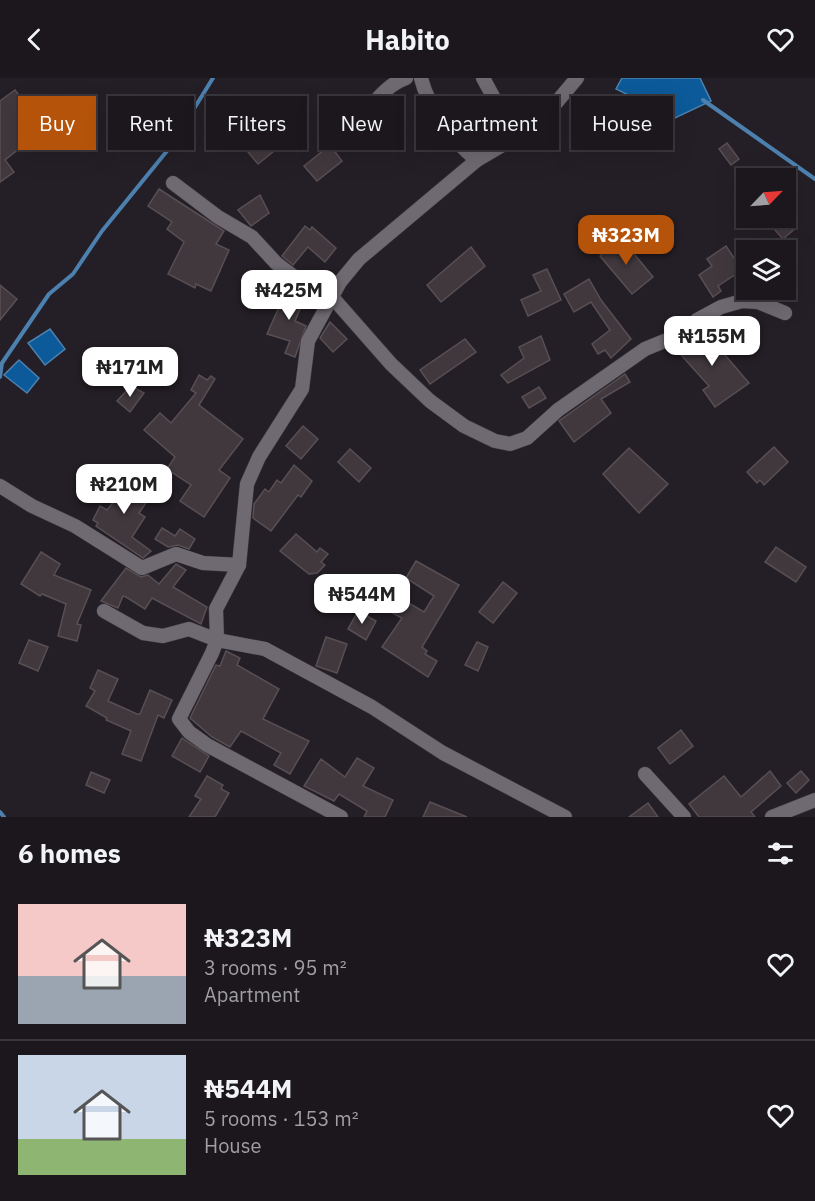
<!DOCTYPE html>
<html lang="en">
<head>
<meta charset="utf-8">
<style>
  :root { --surface:#1b171c; --page:#242025; --text:#f1f3f6; --muted:#a09fa3; --line:#39363b; --accent:#b45309 }
  body { margin:0; font-family:"IBM Plex Sans",sans-serif; background:var(--page); color:var(--text); height:100vh; display:flex; flex-direction:column; font-size:22px; white-space:nowrap }
  * { box-sizing:border-box; margin:0 }
  p { font-size:20px; color:var(--muted) }
  .icon { flex:none; width:33px; height:33px; fill:none; stroke:currentColor; stroke-width:2; stroke-linecap:round; stroke-linejoin:round }
  .map { position:relative; height:739px; overflow:hidden }
  .side { display:flex; flex-direction:column; background:var(--surface); flex:1 }
  .side>* { flex:none }
  .top-card { position:absolute; left:18px; top:18px; width:780px; height:54px; display:flex; gap:12px }
  .needle { width:39px; rotate:65deg }
  .controls { position:absolute; left:736px; top:90px; display:grid; gap:12px }
  .controls a { display:grid; place-items:center; width:60px; height:60px; border-radius:0px; background:var(--surface); box-shadow:0 6px 24px #0002,0 0 0 2px var(--line); font-size:30px }
  .price { position:absolute; translate:-50% -51px; padding:0 14px; border-radius:12px; background:#fff; color:#222; font-size:20px; line-height:39px; filter:drop-shadow(0 2px 3px #0008) }
  .price::after { content:''; position:absolute; left:50%; top:36px; width:18px; height:14px; margin-left:-9px; background:inherit; clip-path:polygon(0 0,100% 0,50% 100%) }
  .price.on { background:var(--accent); color:#fff }
  ul { padding:0; list-style:none }
  li { display:flex; align-items:center; gap:18px; height:150px; padding:0 18px }
  li+li { border-top:2px solid var(--line) }
  li span { display:grid; place-items:center; flex:none; width:168px; height:120px; border-radius:0px; color:#555 }
  li>.icon { margin-inline-start:auto }
  span .icon { width:72px; height:72px; fill:#fffc; stroke-width:1 }
  li b { font-size:26px }
  h2 { display:flex; justify-content:space-between; align-items:center; height:72px; padding:0 18px; font-size:26px }
  .tag { padding:0 21px; border-radius:0px; background:var(--surface); box-shadow:0 6px 24px #0002,0 0 0 2px var(--line); font-size:21px; line-height:54px }
  .tag.on { background:var(--accent); color:#fff }
  header { display:flex; justify-content:space-between; align-items:center; height:78px; padding:0 18px; background:var(--surface); font-size:27px; font-weight:700 }
  .map>svg:first-child { display:block }
</style>
</head>
<body>
<header><svg class="icon" aria-label="back" viewBox="0 0 24 24"><path d="M15 5l-7 7 7 7"/></svg>Habito<svg class="icon" aria-label="heart" viewBox="0 0 24 24"><path d="M12 20l-8-8c-3-5 5-10 8-4 3-6 11-1 8 4z"/></svg></header>
<div class="map">
<svg width="815" height="739" viewBox="0 0 815 739">
  <rect width="100%" height="100%" fill="#241f26"/>
  <g fill="#0c5a99" stroke="#4c81af" stroke-width="1.5">
    <polygon points="622,0 700,0 711,23 675,40 616,11"/>
    <polygon points="50,251 65,271 45,287 28,265"/>
    <polygon points="19,282 39,300 27,315 4,297"/>
  </g>
  <g fill="none" stroke-linecap="round" stroke-linejoin="round">
    <g stroke="#4c81af" stroke-width="4">
      <polyline points="703,22 815,101"/>
      <polyline points="0,299 2,285 49,216 73,196 102,153 171,68 213,0"/>
      <polyline points="0,734 4,739"/>
    </g>
  </g>
  <g fill="#40383d" stroke="#584f54" stroke-width="1.5">
    <polygon points="15,12 44,51 5,82 14,94 0,104 0,23"/>
    <polygon points="343,24 353,35 338,49 327,38"/>
    <polygon points="476,25 479,35 458,42 455,33"/>
    <polygon points="252,48 273,74 258,86 243,68 246,66 238,57"/>
    <polygon points="727,65 739,81 731,87 719,71"/>
    <polygon points="330,67 342,83 317,103 304,88"/>
    <polygon points="159,111 224,153 216,166 229,172 211,213 196,206 195,210 168,196 184,164 167,151 172,144 148,128"/>
    <polygon points="260,117 269,135 251,148 238,132"/>
    <polygon points="789,140 797,149 783,161 775,152"/>
    <polygon points="305,148 310,152 312,149 336,170 325,184 308,169 293,187 282,178"/>
    <polygon points="621,160 653,199 632,216 600,178"/>
    <polygon points="726,168 742,192 718,208 721,213 713,219 699,197 712,188 707,181"/>
    <polygon points="471,169 485,188 441,224 427,207"/>
    <polygon points="547,191 561,222 528,238 521,222 541,213 533,197"/>
    <polygon points="589,201 601,222 631,261 611,280 605,272 598,276 592,266 610,252 591,224 574,234 564,216"/>
    <polygon points="0,207 17,221 0,242"/>
    <polygon points="288,209 306,217 295,243 306,248 295,279 285,275 290,263 267,256"/>
    <polygon points="330,244 347,261 333,274 320,260"/>
    <polygon points="702,250 749,305 715,329 703,312 709,308 674,269 690,262"/>
    <polygon points="541,258 550,282 508,305 501,297 524,280 519,269"/>
    <polygon points="465,261 476,274 430,306 420,292"/>
    <polygon points="625,296 630,304 601,321 611,335 574,364 559,343"/>
    <polygon points="199,297 207,302 211,298 215,301 199,327 243,361 219,392 230,400 204,439 180,423 191,407 167,391 175,379 144,352 160,335 171,345 196,315 191,312"/>
    <polygon points="131,308 144,315 130,334 117,323"/>
    <polygon points="539,309 546,320 529,330 522,319"/>
    <polygon points="303,348 318,361 301,381 286,368"/>
    <polygon points="774,369 788,384 764,407 760,402 757,405 747,394"/>
    <polygon points="629,370 668,406 639,435 603,396"/>
    <polygon points="350,371 371,390 359,404 338,384"/>
    <polygon points="294,387 312,403 301,419 298,417 271,453 253,440 254,426 265,411 269,414 277,402 281,405"/>
    <polygon points="121,391 130,397 126,402 150,419 139,435 145,439 132,459 151,473 143,480 96,448 98,445 93,442 100,428 107,432 122,413 111,404"/>
    <polygon points="162,450 175,458 180,451 195,461 189,471 178,467 168,469 155,461"/>
    <polygon points="296,456 317,474 320,470 328,476 321,484 325,487 317,495 309,496 280,473"/>
    <polygon points="776,469 806,489 796,504 765,484"/>
    <polygon points="41,474 60,486 54,497 91,512 77,546 81,547 77,563 58,558 66,526 42,516 40,518 21,506"/>
    <polygon points="416,483 459,507 422,569 427,573 425,576 437,583 428,599 382,569 402,540 381,529 390,514 424,534 434,518 406,500"/>
    <polygon points="176,486 186,492 173,509 207,529 201,546 152,520 145,531 126,519 123,518 118,530 101,523 126,490 141,499 148,497 159,506"/>
    <polygon points="503,504 517,515 493,545 479,534"/>
    <polygon points="358,533 376,543 366,562 348,551"/>
    <polygon points="326,559 347,566 337,595 316,588"/>
    <polygon points="29,562 48,569 38,593 19,585"/>
    <polygon points="477,564 488,569 478,593 465,587"/>
    <polygon points="226,573 240,580 237,587 279,611 263,641 309,663 290,696 274,687 281,675 241,653 230,669 212,659 190,640 216,587 220,588"/>
    <polygon points="98,592 118,601 108,623 137,636 140,636 150,612 172,622 164,640 158,637 141,683 122,676 131,653 106,642 107,640 86,628 95,613 90,610"/>
    <polygon points="681,652 693,668 670,686 658,670"/>
    <polygon points="182,660 209,678 200,694 172,678"/>
    <polygon points="357,680 374,690 363,708 393,722 385,739 364,739 367,733 339,716 334,723 304,708 321,681 345,699"/>
    <polygon points="770,693 781,708 751,734 755,739 699,739 689,726 724,698 741,719"/>
    <polygon points="801,693 809,702 796,715 787,705"/>
    <polygon points="91,694 110,702 104,715 86,707"/>
    <polygon points="207,698 223,707 221,711 229,715 215,739 189,739 201,721 195,718"/>
    <polygon points="430,724 467,739 423,739"/>
    <polygon points="648,725 658,739 629,739"/>
  </g>
  <g fill="none" stroke-linecap="round" stroke-linejoin="round">
    <g stroke="#403c42" stroke-width="15">
      <g id="minor">
        <path d="M421,0C428,29 454,65 477,82"/>
        <polyline points="483,0 509,48 518,58"/>
        <path d="M360,54C362,34 387,6 406,0"/>
        <polyline points="173,105 218,139 252,159 276,185 305,207 333,220 391,286 430,323 464,348 495,363 510,366 527,360 558,332 645,271 684,255 697,242 721,229 742,223 758,224 785,235"/>
        <polyline points="0,408 32,428 75,448 142,490 176,476 203,485 239,487"/>
        <polyline points="104,533 143,555 163,558 189,551 217,562 265,571 372,629 443,675 565,739"/>
        <polyline points="645,696 684,739"/>
        <polyline points="341,739 207,667 189,654 179,641 212,575 217,562 216,531 239,487 247,406 259,379 302,311 308,263 340,204 359,181 477,82 518,58 545,38 577,0"/>
        <polyline points="772,739 815,722"/>
      </g>
    </g>
    <use href="#minor" stroke="#6f6a72" stroke-width="14"/>
  </g>
</svg>
<div class="controls">
<a><svg class="needle" viewBox="-14 -14 28 28"><path d="M0-13l5 13h-10z" fill="#e53935"/><path d="M0 13l5-13h-10z" fill="#a09fa3"/></svg></a>
<a><svg class="icon" aria-label="layers" viewBox="0 0 24 24"><path d="M12 4l9 5-9 5-9-5zM3 14l9 5 9-5"/></svg></a>
</div>
<b class="price on" style="left:626px;top:188px">₦323M</b>
<b class="price" style="left:289px;top:243px">₦425M</b>
<b class="price" style="left:712px;top:289px">₦155M</b>
<b class="price" style="left:130px;top:320px">₦171M</b>
<b class="price" style="left:124px;top:437px">₦210M</b>
<b class="price" style="left:362px;top:547px">₦544M</b>
<div class="top-card">
<a class="tag on">Buy</a>
<a class="tag">Rent</a>
<a class="tag">Filters</a>
<a class="tag">New</a>
<a class="tag">Apartment</a>
<a class="tag">House</a>
</div>
</div>
<section class="side">
<h2>6 homes<svg class="icon" aria-label="filters" viewBox="0 0 24 24"><path d="M4 7h16M4 17h16"/><circle cx="9" cy="7" r="2"/><circle cx="15" cy="17" r="2"/></svg></h2>
<ul>
<li><span style="background:linear-gradient(#f6c9c9 60%,#9aa5b1 0)"><svg class="icon" aria-label="home" viewBox="0 0 24 24"><path d="M3 11l9-7 9 7M6 9v11h12V9"/></svg></span><div><b>₦323M</b><p>3 rooms · 95 m²</p><p>Apartment</p></div><svg class="icon" aria-label="heart" viewBox="0 0 24 24"><path d="M12 20l-8-8c-3-5 5-10 8-4 3-6 11-1 8 4z"/></svg></li>
<li><span style="background:linear-gradient(#c9d6e8 70%,#8fb573 0)"><svg class="icon" aria-label="home" viewBox="0 0 24 24"><path d="M3 11l9-7 9 7M6 9v11h12V9"/></svg></span><div><b>₦544M</b><p>5 rooms · 153 m²</p><p>House</p></div><svg class="icon" aria-label="heart" viewBox="0 0 24 24"><path d="M12 20l-8-8c-3-5 5-10 8-4 3-6 11-1 8 4z"/></svg></li>
</ul>
</section>
</body>
</html>
